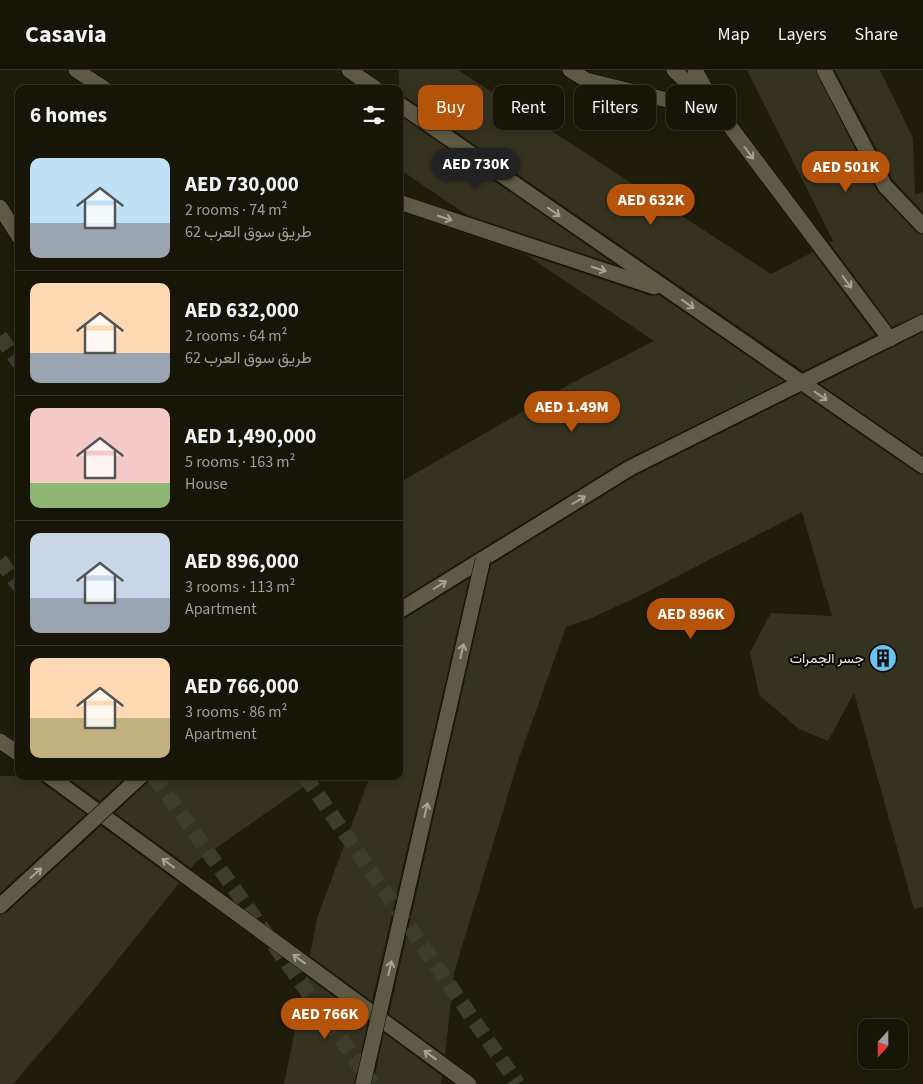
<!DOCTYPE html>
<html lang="en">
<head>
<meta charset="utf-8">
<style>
  :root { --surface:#171508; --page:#242216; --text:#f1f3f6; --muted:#9e9f9c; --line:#363429; --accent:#b45309 }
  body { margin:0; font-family:"Source Sans 3",Vazirmatn,sans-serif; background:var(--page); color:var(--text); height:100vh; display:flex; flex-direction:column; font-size:19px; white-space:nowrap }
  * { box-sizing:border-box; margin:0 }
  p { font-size:16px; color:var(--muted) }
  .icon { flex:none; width:28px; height:28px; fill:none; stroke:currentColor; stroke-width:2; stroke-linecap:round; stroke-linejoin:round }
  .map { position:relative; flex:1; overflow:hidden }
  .details { position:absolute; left:15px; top:15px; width:388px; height:695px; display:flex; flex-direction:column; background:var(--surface); border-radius:10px; box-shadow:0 2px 8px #0003,0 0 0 1px var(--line) }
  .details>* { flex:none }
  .top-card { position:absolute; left:418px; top:15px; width:430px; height:45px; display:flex; gap:10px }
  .needle { width:32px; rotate:201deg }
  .fabs { position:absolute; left:858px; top:949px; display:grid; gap:10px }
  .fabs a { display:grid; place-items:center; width:50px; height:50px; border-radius:10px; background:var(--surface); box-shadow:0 2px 8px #0003,0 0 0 1px var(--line); font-size:25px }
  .price { position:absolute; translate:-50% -42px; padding:0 11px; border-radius:18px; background:var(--accent); color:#fff; font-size:16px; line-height:32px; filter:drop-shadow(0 1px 2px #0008) }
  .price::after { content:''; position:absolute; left:50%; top:30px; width:15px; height:11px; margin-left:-8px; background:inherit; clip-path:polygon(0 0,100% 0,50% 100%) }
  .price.on { background:#222; color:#fff }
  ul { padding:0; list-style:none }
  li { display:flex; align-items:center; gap:15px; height:125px; padding:0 15px }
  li+li { border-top:1px solid var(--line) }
  li span { display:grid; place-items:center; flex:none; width:140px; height:100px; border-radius:10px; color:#555 }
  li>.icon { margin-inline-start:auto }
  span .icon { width:60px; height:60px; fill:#fffc; stroke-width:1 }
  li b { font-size:21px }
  h2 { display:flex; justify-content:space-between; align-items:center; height:60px; padding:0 15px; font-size:21px }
  .pill { padding:0 18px; border-radius:10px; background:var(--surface); box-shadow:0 2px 8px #0003,0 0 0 1px var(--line); font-size:18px; line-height:45px }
  .pill.on { background:var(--accent); color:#fff }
  header { display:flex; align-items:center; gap:30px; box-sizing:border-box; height:70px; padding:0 25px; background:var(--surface); border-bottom:1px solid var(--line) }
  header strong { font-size:24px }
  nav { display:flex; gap:28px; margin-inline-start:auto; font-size:18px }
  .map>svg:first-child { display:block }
</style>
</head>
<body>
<header>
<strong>Casavia</strong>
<nav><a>Map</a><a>Layers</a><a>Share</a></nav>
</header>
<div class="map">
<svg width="923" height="1014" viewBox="0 0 923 1014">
  <rect width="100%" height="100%" fill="#1f1c0a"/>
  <g fill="#363220">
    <polygon points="399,0 458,0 771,204 813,182 875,265 803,301 404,26 399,25"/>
    <polygon points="747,0 815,0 877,121 916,162 923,165 923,243 892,257 829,172 833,171"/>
    <polygon points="835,0 880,0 913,68 915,125 923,122 923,142 893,110"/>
    <polygon points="399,45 614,194 467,145 399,99"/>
    <polygon points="525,184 651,226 659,225 784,311 625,390 399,530 399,413 570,314 654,271"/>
    <polygon points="923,262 923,385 820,314"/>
    <polygon points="801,323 918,404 923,405 923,837 914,839 854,623 828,671 799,659 759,625 750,582 771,543 832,546 802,442 647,522 592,548 566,557 519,688 454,903 445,985 389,944 491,495 635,406"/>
    <polygon points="469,509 372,931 310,886 317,848 370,706 399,706 399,550 404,549"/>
    <polygon points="0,706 40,706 43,714 86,744 0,823"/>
    <polygon points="65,706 127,706 100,731"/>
    <polygon points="150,706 319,706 196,792 191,798 115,743 147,713"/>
    <polygon points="101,756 179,813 88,927 13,1014 0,1014 0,845 6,843"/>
    <polygon points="306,906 368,951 354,1014 284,1014"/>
    <polygon points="384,963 442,1006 441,1014 373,1014"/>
  </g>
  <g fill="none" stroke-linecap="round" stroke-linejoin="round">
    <g stroke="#3e3c2b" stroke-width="15" stroke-dasharray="15 8" stroke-linecap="butt">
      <polyline points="0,266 19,293"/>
      <polyline points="0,490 19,516"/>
      <polyline points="154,706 373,1014"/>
      <polyline points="305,706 518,1014"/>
    </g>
    <g stroke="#090600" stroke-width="16">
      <g id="street">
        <polyline points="76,0 105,19"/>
        <polyline points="349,0 376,19"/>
        <polyline points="570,0 586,10 720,43 890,269"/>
        <polyline points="674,0 718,42"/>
        <polyline points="695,0 711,29"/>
        <polyline points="824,0 885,116 923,156"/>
        <polyline points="399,34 923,396"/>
        <polyline points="399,132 654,217"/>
        <polyline points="0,137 19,167"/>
        <polyline points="399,541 630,398 923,252"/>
        <polyline points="0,671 19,684"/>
        <polyline points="49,706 469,1014"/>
      </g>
    </g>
    <use href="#street" stroke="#5e5a46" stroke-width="15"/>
    <g stroke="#090600" stroke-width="16" stroke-linecap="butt">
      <g id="street-bridge">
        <polyline points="0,836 141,706"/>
        <polyline points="363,1014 483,489"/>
      </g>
    </g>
    <use href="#street-bridge" stroke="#5e5a46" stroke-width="15"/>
  </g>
  <defs><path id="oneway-shaft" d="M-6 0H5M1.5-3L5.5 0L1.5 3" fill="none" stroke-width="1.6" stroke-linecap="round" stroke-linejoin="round" transform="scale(1.25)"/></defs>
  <g stroke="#a7a494">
    <use href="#oneway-shaft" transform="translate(749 83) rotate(53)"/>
    <use href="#oneway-shaft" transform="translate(554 142) rotate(35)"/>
    <use href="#oneway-shaft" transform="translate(445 148) rotate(18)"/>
    <use href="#oneway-shaft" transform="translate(599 199) rotate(18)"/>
    <use href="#oneway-shaft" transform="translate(847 212) rotate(53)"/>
    <use href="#oneway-shaft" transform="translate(688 234) rotate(35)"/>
    <use href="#oneway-shaft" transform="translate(821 326) rotate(35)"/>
    <use href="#oneway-shaft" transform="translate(579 430) rotate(-31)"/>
    <use href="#oneway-shaft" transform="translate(440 515) rotate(-32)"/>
    <use href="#oneway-shaft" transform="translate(462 581) rotate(-77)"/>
    <use href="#oneway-shaft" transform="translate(426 740) rotate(-77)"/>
    <use href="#oneway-shaft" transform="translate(168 793) rotate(-144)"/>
    <use href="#oneway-shaft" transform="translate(36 803) rotate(-42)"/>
    <use href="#oneway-shaft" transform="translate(299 889) rotate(-144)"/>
    <use href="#oneway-shaft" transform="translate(390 898) rotate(-77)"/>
    <use href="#oneway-shaft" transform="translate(430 985) rotate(-144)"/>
  </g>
  <defs>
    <g id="building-disc" transform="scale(1.4375)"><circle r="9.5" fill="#69c4f1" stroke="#080702"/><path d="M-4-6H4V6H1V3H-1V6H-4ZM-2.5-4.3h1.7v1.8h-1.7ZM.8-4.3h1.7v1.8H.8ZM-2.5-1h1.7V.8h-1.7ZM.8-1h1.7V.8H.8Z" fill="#111"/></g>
  </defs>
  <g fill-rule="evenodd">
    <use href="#building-disc" x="883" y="588"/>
  </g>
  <g text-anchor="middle" stroke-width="4" stroke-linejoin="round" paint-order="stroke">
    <g font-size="14" fill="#f0eee3" stroke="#080702" text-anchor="end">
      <text x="864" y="593">جسر الجمرات</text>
    </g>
  </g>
</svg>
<div class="fabs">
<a><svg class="needle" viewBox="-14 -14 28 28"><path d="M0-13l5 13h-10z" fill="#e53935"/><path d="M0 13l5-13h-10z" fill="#9e9f9c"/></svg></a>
</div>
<b class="price on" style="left:476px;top:120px">AED 730K</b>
<b class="price" style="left:846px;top:123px">AED 501K</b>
<b class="price" style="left:651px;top:156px">AED 632K</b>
<b class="price" style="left:572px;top:363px">AED 1.49M</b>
<b class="price" style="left:691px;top:570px">AED 896K</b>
<b class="price" style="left:325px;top:970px">AED 766K</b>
<div class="top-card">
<a class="pill on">Buy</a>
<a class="pill">Rent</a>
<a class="pill">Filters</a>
<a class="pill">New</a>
</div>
<section class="details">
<h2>6 homes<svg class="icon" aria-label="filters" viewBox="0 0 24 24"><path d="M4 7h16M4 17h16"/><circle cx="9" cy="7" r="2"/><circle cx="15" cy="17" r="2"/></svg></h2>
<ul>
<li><span style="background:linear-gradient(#bfe0f5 65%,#9aa5b1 0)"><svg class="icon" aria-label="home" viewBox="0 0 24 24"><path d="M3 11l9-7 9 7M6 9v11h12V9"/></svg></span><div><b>AED 730,000</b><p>2 rooms · 74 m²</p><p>طريق سوق العرب 62</p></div></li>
<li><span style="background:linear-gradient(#ffd9b3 70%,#9aa5b1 0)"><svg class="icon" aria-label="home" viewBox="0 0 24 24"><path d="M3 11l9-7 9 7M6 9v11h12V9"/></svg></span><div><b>AED 632,000</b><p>2 rooms · 64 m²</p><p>طريق سوق العرب 62</p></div></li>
<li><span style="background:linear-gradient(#f6c9c9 75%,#8fb573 0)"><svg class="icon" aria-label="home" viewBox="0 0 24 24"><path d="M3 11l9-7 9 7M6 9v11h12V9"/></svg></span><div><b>AED 1,490,000</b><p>5 rooms · 163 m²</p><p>House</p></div></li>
<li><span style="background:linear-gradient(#c9d6e8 65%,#9aa5b1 0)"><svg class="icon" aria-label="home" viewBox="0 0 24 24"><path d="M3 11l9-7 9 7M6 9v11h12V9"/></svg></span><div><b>AED 896,000</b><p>3 rooms · 113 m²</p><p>Apartment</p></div></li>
<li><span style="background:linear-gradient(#ffd9b3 60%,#c2b280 0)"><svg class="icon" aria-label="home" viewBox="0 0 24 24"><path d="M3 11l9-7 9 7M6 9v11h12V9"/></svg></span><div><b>AED 766,000</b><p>3 rooms · 86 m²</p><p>Apartment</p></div></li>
</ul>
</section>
</div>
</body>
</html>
